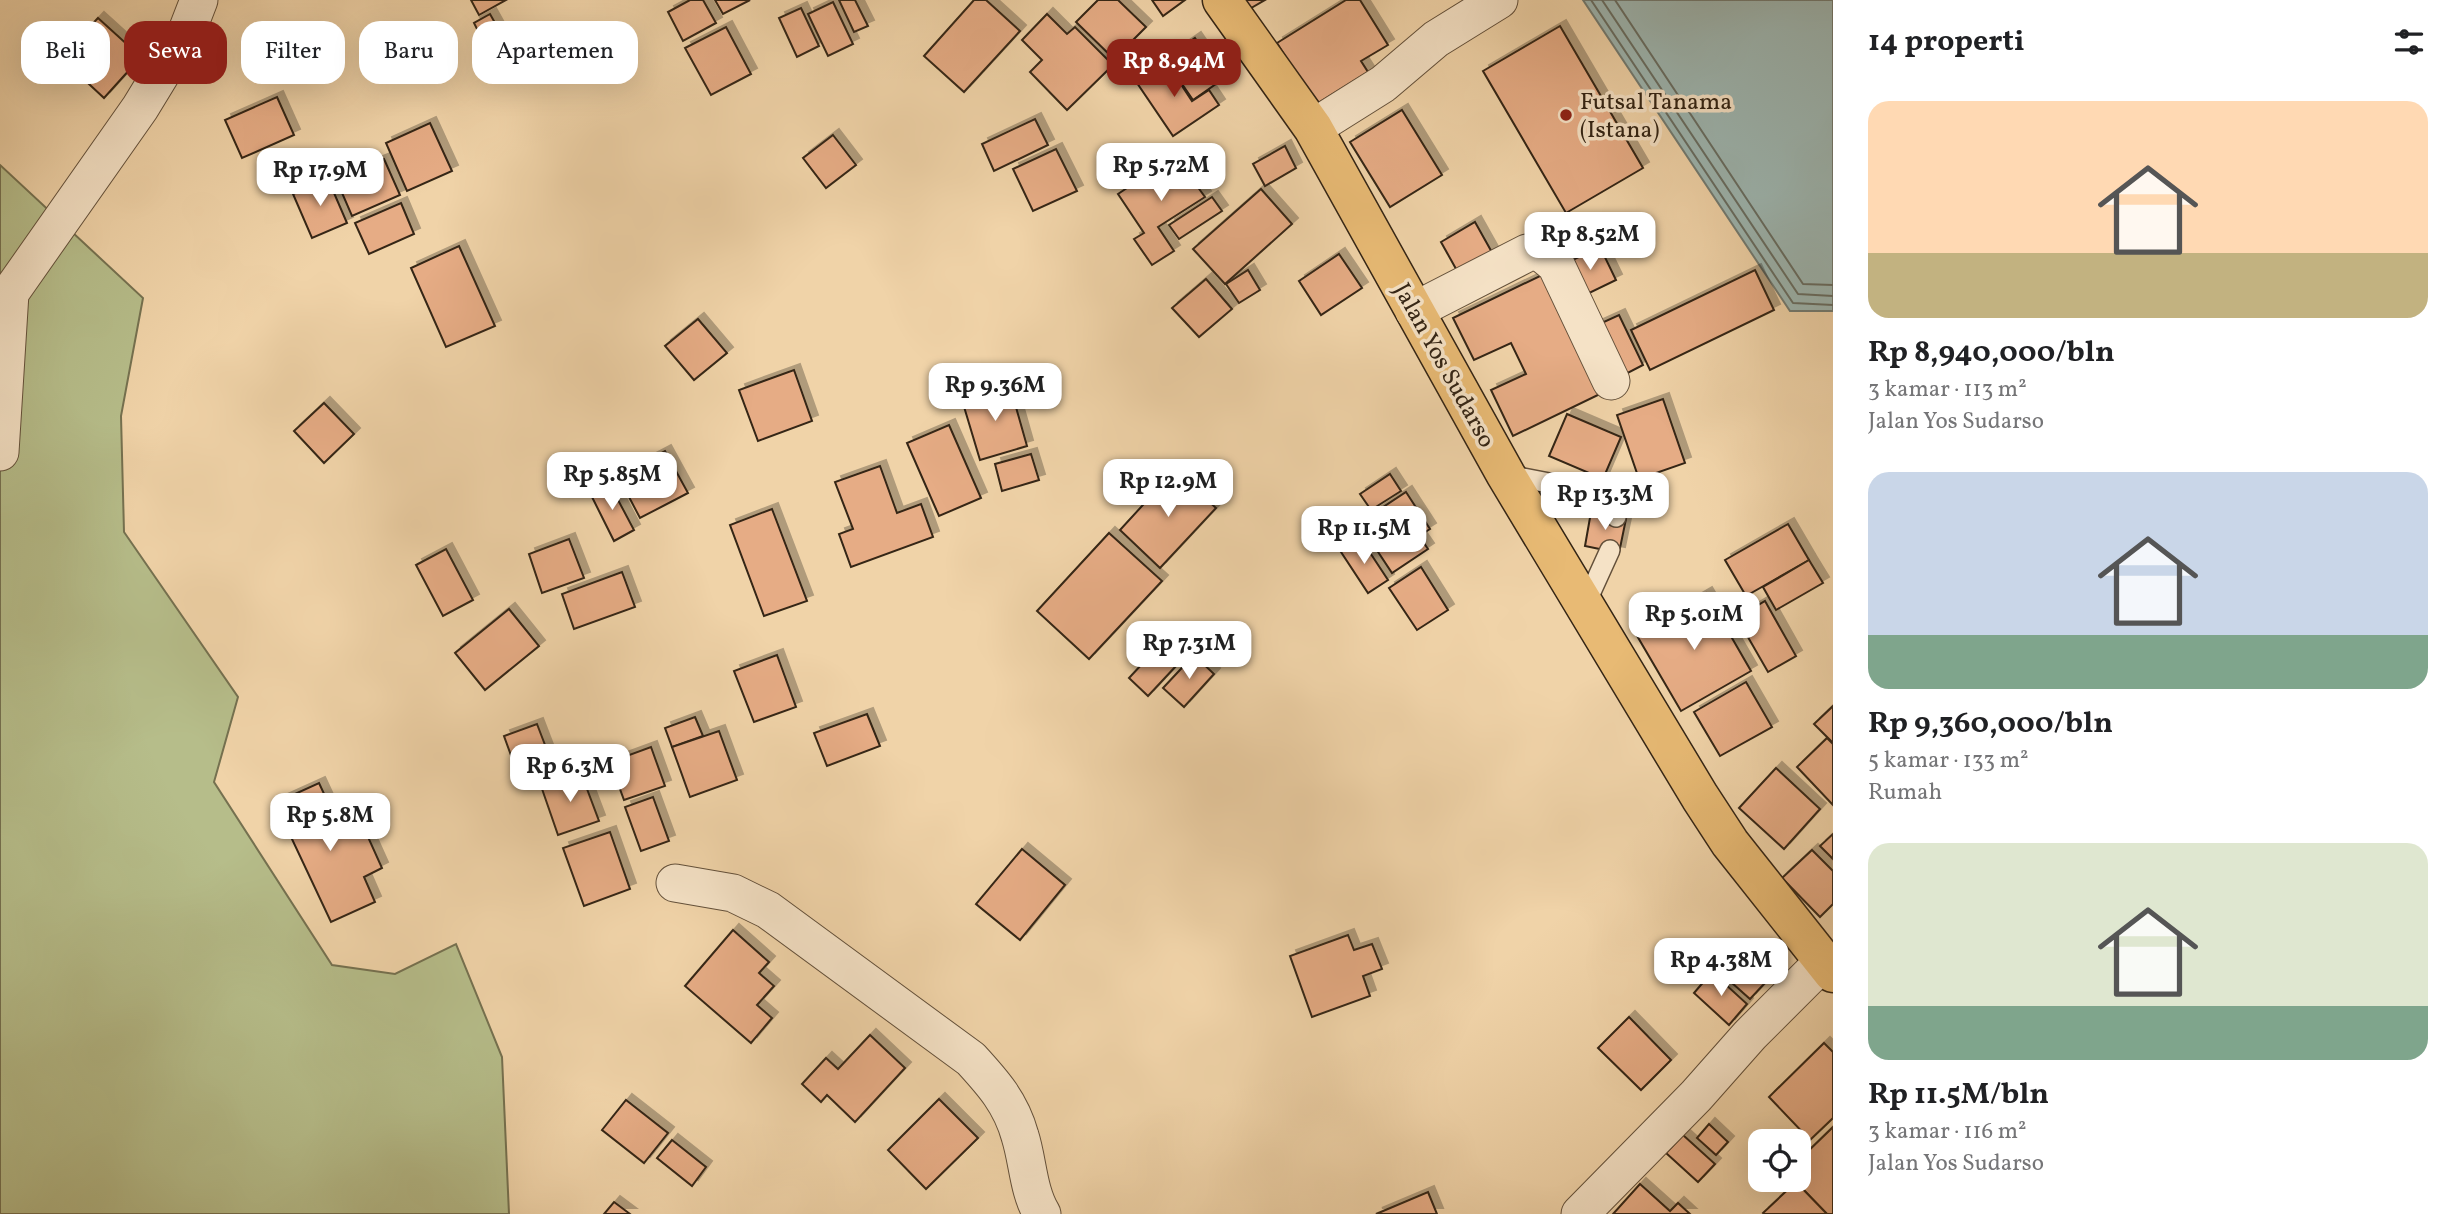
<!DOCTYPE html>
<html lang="id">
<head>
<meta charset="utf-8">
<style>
  :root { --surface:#fff; --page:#f6f6f6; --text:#202124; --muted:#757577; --accent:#8f2418 }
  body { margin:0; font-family:Vollkorn,serif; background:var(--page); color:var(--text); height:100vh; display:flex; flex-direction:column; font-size:26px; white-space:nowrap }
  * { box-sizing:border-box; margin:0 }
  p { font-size:23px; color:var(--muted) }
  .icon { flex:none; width:38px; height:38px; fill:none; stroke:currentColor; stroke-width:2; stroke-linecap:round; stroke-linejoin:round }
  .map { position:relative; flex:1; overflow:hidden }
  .panel { display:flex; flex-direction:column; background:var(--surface); width:630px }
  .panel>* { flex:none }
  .banner { position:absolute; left:21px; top:21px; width:665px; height:63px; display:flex; gap:14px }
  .tools { position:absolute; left:1748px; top:1129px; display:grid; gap:14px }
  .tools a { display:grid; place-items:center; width:63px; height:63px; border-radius:14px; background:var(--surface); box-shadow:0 7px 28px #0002; font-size:35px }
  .price { position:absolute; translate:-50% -60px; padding:0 16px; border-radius:14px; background:#fff; color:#222; font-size:23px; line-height:46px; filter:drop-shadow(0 2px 4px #0008) }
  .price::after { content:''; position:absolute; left:50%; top:42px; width:21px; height:16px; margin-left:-10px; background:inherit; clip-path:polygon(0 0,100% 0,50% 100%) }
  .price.selected { background:var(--accent); color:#fff }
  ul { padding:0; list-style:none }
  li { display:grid; align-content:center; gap:14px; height:371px; padding:0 35px }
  li span { display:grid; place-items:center; height:217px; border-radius:21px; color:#555 }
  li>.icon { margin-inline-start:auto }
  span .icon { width:126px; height:126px; fill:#fffc; stroke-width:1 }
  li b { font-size:30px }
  h2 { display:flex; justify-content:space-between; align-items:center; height:84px; padding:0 35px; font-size:30px }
  .chip { padding:0 24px; border-radius:21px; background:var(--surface); box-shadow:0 7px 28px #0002; font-size:24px; line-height:63px }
  .chip.selected { background:var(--accent); color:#fff }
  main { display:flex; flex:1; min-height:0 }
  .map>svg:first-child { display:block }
</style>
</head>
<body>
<main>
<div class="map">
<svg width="1833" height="1214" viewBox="0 0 1833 1214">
  <defs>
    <filter id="shadow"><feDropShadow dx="6" dy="-6" stdDeviation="0" flood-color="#0004"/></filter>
  </defs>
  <rect width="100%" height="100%" fill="#f0d3a8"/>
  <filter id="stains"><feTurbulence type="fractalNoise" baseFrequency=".00286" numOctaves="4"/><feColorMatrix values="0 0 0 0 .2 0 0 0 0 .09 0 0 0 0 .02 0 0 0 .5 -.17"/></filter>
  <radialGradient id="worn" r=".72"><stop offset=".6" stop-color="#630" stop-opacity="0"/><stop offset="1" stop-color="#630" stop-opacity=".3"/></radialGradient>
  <polygon fill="#b6bd8a" stroke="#757150" stroke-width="2" points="0,165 143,298 121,416 124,532 238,697 214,782 332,965 395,974 456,944 502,1057 509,1214 0,1214"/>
  <polygon fill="#9db6b1" stroke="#737c73" stroke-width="2" points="1583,0 1833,0 1833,311 1790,311"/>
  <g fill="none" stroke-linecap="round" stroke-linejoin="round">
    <g stroke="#686e63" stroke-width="2">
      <polyline points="1591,0 1793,303 1833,305"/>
      <polyline points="1602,0 1798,294 1833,296"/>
      <polyline points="1615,0 1803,284 1833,285"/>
    </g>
  </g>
  <g fill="#e6ac85" stroke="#342515" stroke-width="2" filter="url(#shadow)">
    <polygon points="471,0 506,0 479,15"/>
    <polygon points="690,0 703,0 716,23 683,41 668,12"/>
    <polygon points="715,0 750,0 723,14"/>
    <polygon points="839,0 855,0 868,26 854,32"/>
    <polygon points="974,0 986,0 1020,31 964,92 924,56"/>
    <polygon points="1098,0 1118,0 1146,27 1114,59 1076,22"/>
    <polygon points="1152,0 1185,0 1163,16"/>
    <polygon points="1239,0 1265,0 1246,11"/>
    <polygon points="1346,0 1360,0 1388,45 1361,61 1368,72 1315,105 1277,43"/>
    <polygon points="833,2 853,44 828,56 808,14"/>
    <polygon points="801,8 819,46 797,57 779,18"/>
    <polygon points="490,14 499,30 482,39 474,23"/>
    <polygon points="1047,14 1067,34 1075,27 1113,65 1067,110 1030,72 1042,60 1022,40"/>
    <polygon points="98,18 141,57 104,98 61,58"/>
    <polygon points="1560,26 1643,168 1566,213 1483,71"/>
    <polygon points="726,27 751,74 711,95 685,48"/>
    <polygon points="1195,38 1223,79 1193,100 1165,59"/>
    <polygon points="1165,60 1192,101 1209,90 1219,105 1173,136 1135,80"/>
    <polygon points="277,97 294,135 242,158 225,120"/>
    <polygon points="1402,110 1442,175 1390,207 1350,142"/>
    <polygon points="1035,119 1048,145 994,171 982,144"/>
    <polygon points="430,123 452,171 407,191 386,143"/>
    <polygon points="833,135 856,165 826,188 803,158"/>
    <polygon points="1285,146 1296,168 1265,186 1253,164"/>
    <polygon points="1056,149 1077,191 1033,211 1013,169"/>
    <polygon points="1181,152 1202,182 1197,186 1205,197 1158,227 1174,251 1152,265 1134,239 1144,233 1118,194"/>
    <polygon points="384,159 400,195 352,216 336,179"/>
    <polygon points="328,179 347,223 312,238 293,194"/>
    <polygon points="1261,189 1292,224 1225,284 1193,249"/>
    <polygon points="1212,197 1222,211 1179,239 1169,225"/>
    <polygon points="401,203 414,234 369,254 355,223"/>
    <polygon points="1475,222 1494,256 1460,276 1441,242"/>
    <polygon points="459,246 495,326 446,347 411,268"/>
    <polygon points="1600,247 1616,280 1581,297 1564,264"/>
    <polygon points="1339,254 1362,288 1321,315 1299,281"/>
    <polygon points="1248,270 1260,290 1239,303 1226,284"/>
    <polygon points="1755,270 1774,310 1650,370 1631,330"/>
    <polygon points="1542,275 1600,394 1513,436 1491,390 1526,374 1511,343 1474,360 1453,318"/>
    <polygon points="1206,279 1232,309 1199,337 1172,308"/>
    <polygon points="1619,315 1643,365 1620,377 1595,326"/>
    <polygon points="698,319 727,353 694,380 665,346"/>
    <polygon points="794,370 812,421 758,441 739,390"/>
    <polygon points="1010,386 1027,446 980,460 962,400"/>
    <polygon points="1663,399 1685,463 1639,479 1617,415"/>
    <polygon points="324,403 354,434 324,463 294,431"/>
    <polygon points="1567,414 1621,437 1603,479 1549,456"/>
    <polygon points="949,425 981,498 939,516 907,443"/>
    <polygon points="665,451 688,493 640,518 618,476"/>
    <polygon points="1031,454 1039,480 1002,491 995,464"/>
    <polygon points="880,466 897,513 921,504 933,537 851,567 839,534 853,529 835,482"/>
    <polygon points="1175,470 1216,508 1160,568 1120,530"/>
    <polygon points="1390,474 1401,491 1371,510 1360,494"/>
    <polygon points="609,483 634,530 614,541 590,493"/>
    <polygon points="1406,492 1430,529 1419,536 1428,549 1392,573 1359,523"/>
    <polygon points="772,509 807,601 764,616 730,525"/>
    <polygon points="1591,512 1626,519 1619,553 1585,546"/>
    <polygon points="1788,524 1809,560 1746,596 1725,560"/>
    <polygon points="1109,533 1162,581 1089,659 1037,611"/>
    <polygon points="569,539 584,578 542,593 529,554"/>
    <polygon points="1361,539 1388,580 1368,593 1341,552"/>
    <polygon points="446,549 473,600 443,616 416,565"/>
    <polygon points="1809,560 1823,583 1776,610 1763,587"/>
    <polygon points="1421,567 1448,610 1417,630 1389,588"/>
    <polygon points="622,572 635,607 574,629 562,594"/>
    <polygon points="1706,593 1751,671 1681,711 1636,634"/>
    <polygon points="1765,601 1796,656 1768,672 1737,618"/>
    <polygon points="509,609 539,646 485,690 455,653"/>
    <polygon points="1171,633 1190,651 1148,696 1129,678"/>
    <polygon points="777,655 796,707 754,722 734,671"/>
    <polygon points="1194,655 1214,674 1184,707 1163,688"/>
    <polygon points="1746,682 1772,727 1720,756 1694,712"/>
    <polygon points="1833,706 1833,743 1814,724"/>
    <polygon points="867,714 880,746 827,766 814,733"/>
    <polygon points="695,717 703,736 672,747 665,728"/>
    <polygon points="537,724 555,771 521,783 504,736"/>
    <polygon points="719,731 737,780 690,797 672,747"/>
    <polygon points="1827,738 1833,744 1833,805 1797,767"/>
    <polygon points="651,747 665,786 624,800 610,762"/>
    <polygon points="1776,768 1820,809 1784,849 1739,808"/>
    <polygon points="581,773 599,821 558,835 541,786"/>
    <polygon points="319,783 344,837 364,828 382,868 364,877 375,902 331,922 275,803"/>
    <polygon points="653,797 669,841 641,851 625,807"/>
    <polygon points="610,832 630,889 584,906 563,848"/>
    <polygon points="1833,834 1833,859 1820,846"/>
    <polygon points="1022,849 1065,885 1020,940 976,904"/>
    <polygon points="1812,850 1833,871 1833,904 1820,917 1782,878"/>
    <polygon points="733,930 769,962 759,973 774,986 757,1005 772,1018 751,1043 685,986"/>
    <polygon points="1348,935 1354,950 1372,944 1382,969 1363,976 1370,996 1312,1017 1290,956"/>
    <polygon points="1727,951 1738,961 1746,952 1766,969 1758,978 1764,984 1750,999 1713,966"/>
    <polygon points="1712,972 1747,1004 1729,1025 1694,993"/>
    <polygon points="1629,1017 1671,1060 1641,1090 1598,1048"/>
    <polygon points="870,1035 905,1068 855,1122 827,1095 821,1102 802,1084 826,1058 838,1069"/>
    <polygon points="1824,1043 1833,1052 1833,1118 1810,1140 1769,1097"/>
    <polygon points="939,1099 978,1138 926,1189 888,1150"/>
    <polygon points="626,1100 668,1133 644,1163 602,1130"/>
    <polygon points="1709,1124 1728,1142 1716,1155 1697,1138"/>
    <polygon points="1833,1127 1833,1214 1827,1214 1794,1180 1799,1180 1799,1160"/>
    <polygon points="1683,1135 1715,1164 1698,1182 1666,1153"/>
    <polygon points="672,1140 706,1167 692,1186 657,1158"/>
    <polygon points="1796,1182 1827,1214 1764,1214 1763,1213"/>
    <polygon points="1640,1184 1670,1211 1678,1203 1690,1214 1613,1214"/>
    <polygon points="1428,1192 1437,1214 1376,1214"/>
    <polygon points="614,1202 630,1214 604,1214"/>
  </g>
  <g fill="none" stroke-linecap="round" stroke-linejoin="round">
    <g stroke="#63503a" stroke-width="22">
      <g id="lane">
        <polyline points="1507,475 1596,492 1610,499 1616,517"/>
        <polyline points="1585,605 1610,550"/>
      </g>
    </g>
    <g stroke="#63503a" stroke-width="39">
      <g id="street">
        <polyline points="1313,128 1383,84 1436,39 1499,0"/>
        <polyline points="1414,311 1527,253 1539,251 1556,265 1611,381"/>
        <polyline points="0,452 10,293 140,108 187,31 199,0"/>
        <path d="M675,883L733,893L768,910L971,1059C993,1083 1011,1103 1020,1136C1028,1161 1028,1191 1042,1214"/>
        <polyline points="1580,1214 1696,1096 1750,1035 1824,961"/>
      </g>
    </g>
    <g stroke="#342515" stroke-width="41">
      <polyline id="primary" points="1222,0 1313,128 1506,475 1700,797 1730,843 1833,973"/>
    </g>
    <use href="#lane" stroke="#f5e2c6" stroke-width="19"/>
    <use href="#street" stroke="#f5e2c6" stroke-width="37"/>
    <use href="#primary" stroke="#e8ba74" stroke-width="38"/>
  </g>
  <circle fill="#8f2418" stroke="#f5e2c6" stroke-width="2.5" cx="1566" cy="115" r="7"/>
  <g text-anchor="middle" stroke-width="7" stroke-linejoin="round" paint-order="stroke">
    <g font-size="24" fill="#342515" stroke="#f5e2c6" text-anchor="start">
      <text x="1580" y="109">Futsal Tanama<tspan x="1580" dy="28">(Istana)</tspan></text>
    </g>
    <g font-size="24" fill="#342515" stroke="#f5e2c6">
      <text transform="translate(1445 365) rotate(61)" y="8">Jalan Yos Sudarso</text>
    </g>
  </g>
  <rect width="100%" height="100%" filter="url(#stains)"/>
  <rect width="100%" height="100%" fill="url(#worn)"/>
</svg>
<div class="tools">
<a><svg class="icon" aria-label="locate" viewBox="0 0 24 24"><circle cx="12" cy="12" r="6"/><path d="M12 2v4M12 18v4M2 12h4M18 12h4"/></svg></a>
</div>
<b class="price selected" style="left:1174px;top:99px">Rp 8.94M</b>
<b class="price" style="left:1161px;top:203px">Rp 5.72M</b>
<b class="price" style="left:320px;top:208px">Rp 17.9M</b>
<b class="price" style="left:1590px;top:272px">Rp 8.52M</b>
<b class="price" style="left:995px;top:423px">Rp 9.36M</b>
<b class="price" style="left:612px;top:512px">Rp 5.85M</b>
<b class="price" style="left:1168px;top:519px">Rp 12.9M</b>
<b class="price" style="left:1605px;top:532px">Rp 13.3M</b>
<b class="price" style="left:1364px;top:566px">Rp 11.5M</b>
<b class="price" style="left:1694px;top:652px">Rp 5.01M</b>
<b class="price" style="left:1189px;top:681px">Rp 7.31M</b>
<b class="price" style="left:570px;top:804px">Rp 6.3M</b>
<b class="price" style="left:330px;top:853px">Rp 5.8M</b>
<b class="price" style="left:1721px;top:998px">Rp 4.38M</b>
<div class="banner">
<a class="chip">Beli</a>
<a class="chip selected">Sewa</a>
<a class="chip">Filter</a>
<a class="chip">Baru</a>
<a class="chip">Apartemen</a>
</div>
</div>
<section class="panel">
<h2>14 properti<svg class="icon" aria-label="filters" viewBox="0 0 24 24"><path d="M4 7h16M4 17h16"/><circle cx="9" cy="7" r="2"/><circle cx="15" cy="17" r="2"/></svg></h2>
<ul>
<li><span style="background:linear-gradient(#ffd9b3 70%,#c2b280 0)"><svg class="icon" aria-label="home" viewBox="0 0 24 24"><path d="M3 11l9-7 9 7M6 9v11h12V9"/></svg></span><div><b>Rp 8,940,000/bln</b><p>3 kamar · 113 m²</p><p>Jalan Yos Sudarso</p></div></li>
<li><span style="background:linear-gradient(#c9d6e8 75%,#7fa58c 0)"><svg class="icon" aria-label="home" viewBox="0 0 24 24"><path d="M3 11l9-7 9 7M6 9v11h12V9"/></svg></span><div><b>Rp 9,360,000/bln</b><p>5 kamar · 133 m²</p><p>Rumah</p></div></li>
<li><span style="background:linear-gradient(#dfe7d0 75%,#7fa58c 0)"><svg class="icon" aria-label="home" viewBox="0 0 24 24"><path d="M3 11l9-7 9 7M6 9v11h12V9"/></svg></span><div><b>Rp 11.5M/bln</b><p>3 kamar · 116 m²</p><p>Jalan Yos Sudarso</p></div></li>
</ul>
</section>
</main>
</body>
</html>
